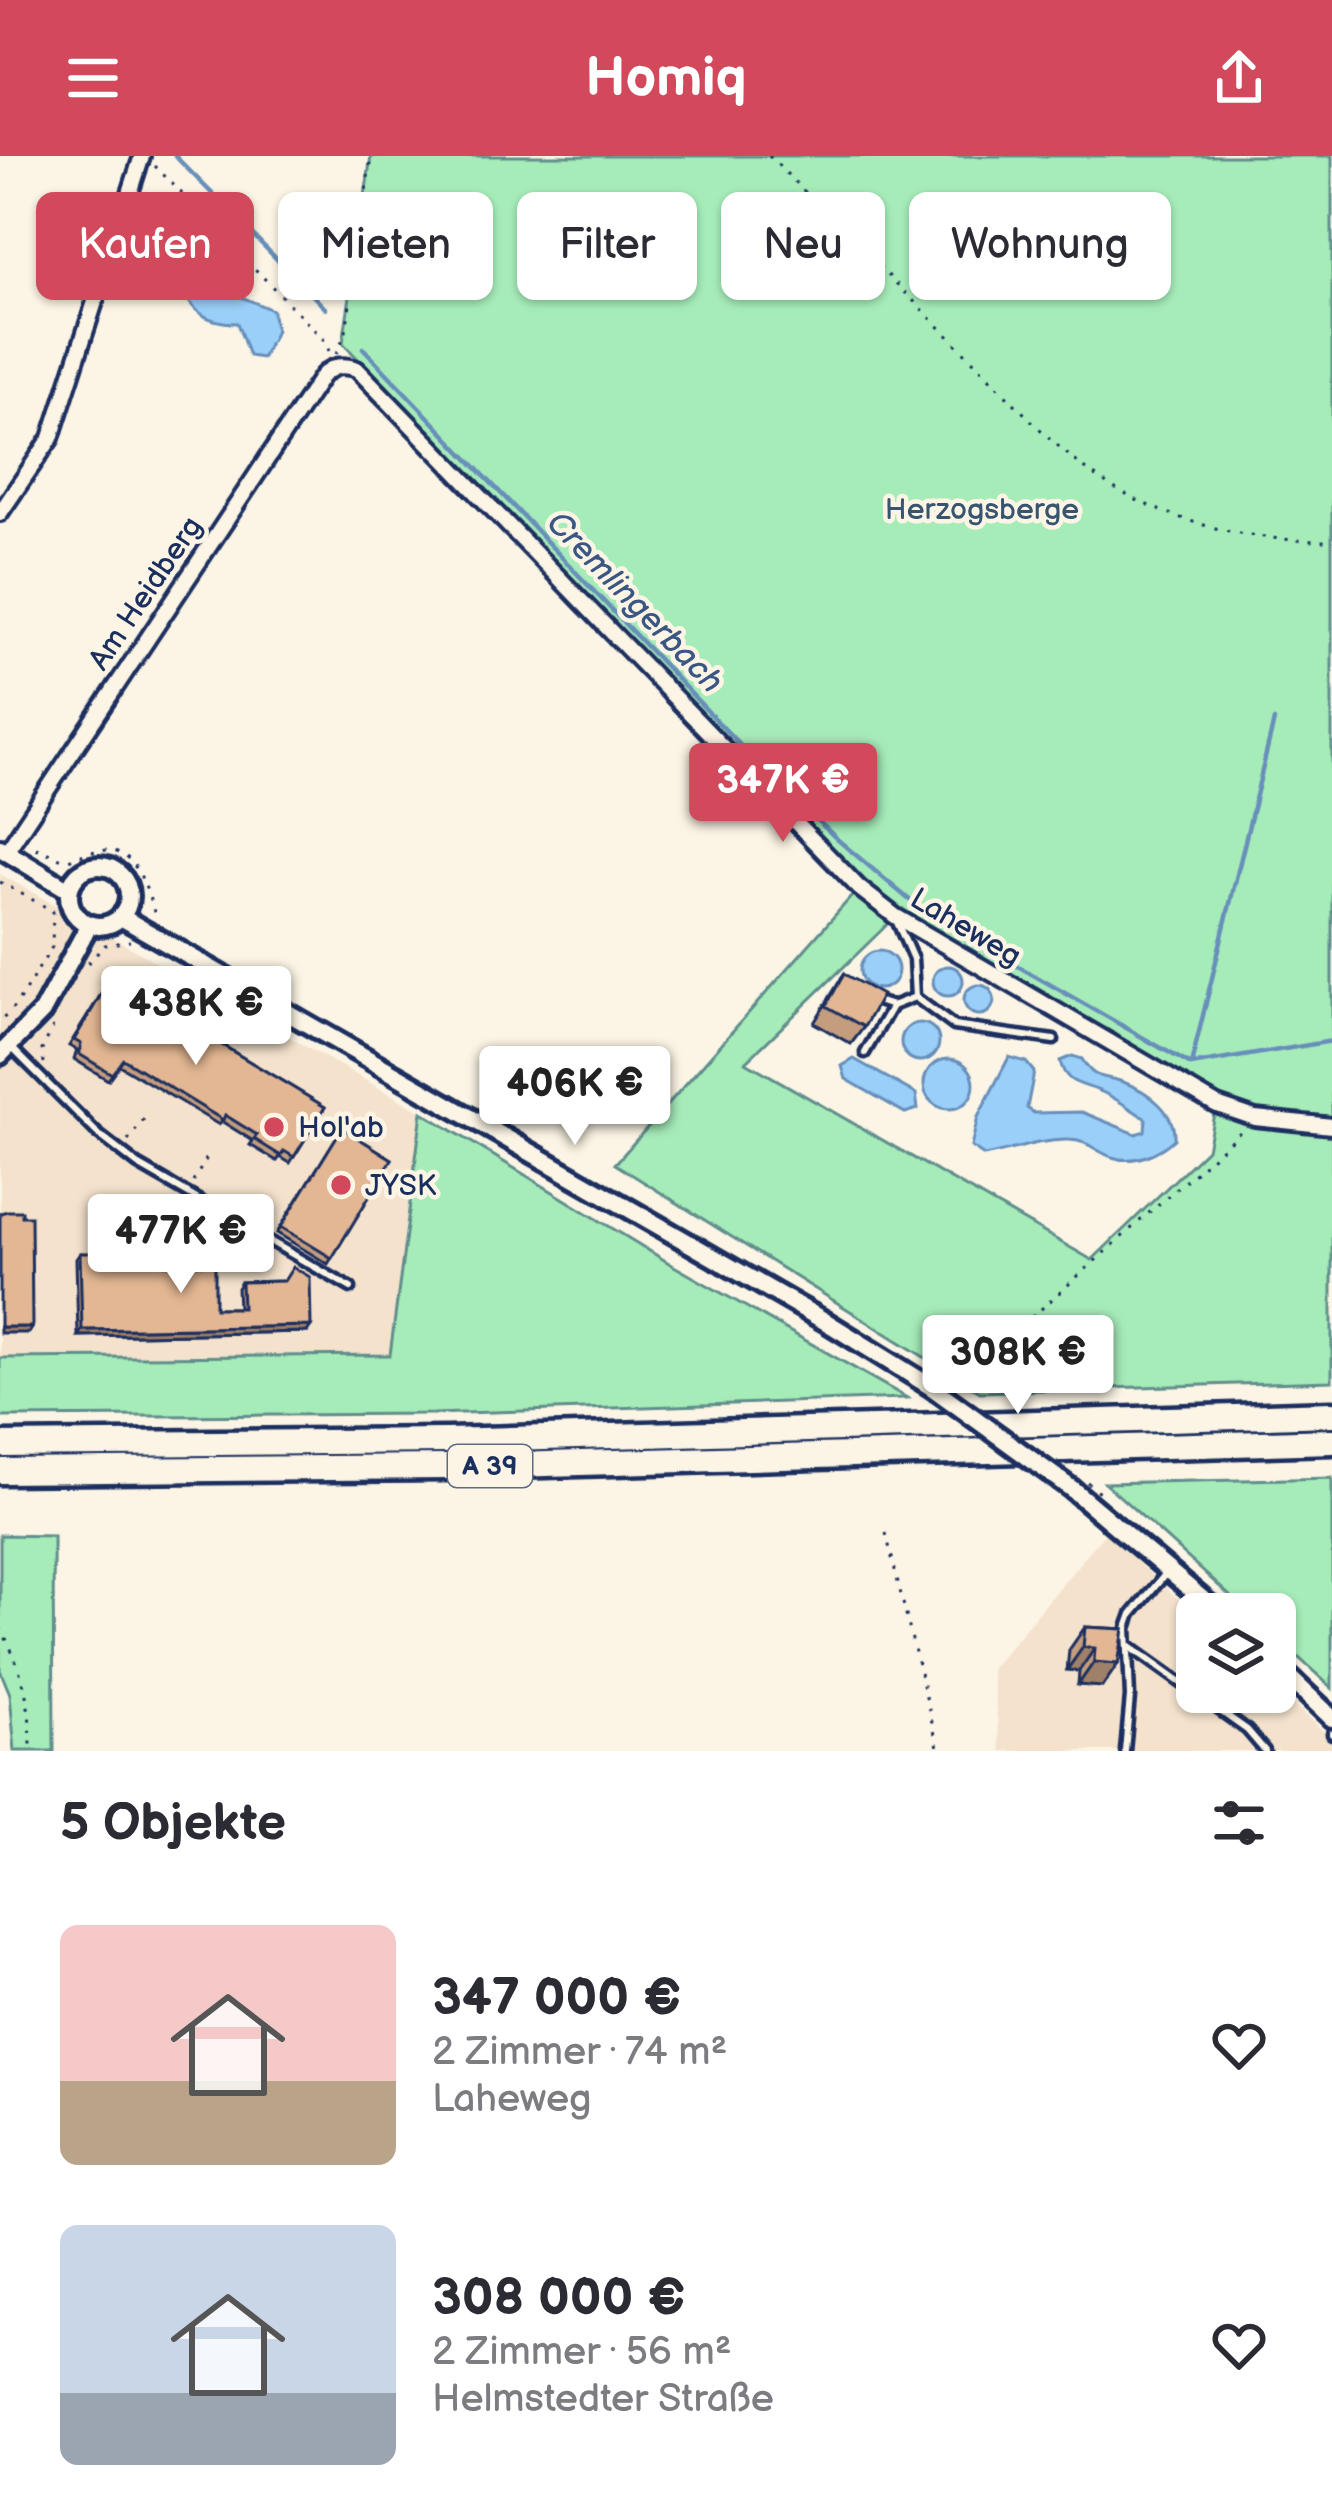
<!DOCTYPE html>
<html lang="de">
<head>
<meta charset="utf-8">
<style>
  :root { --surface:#fff; --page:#f7f7f7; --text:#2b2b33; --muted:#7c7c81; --accent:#d1495b }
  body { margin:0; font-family:"Balsamiq Sans",sans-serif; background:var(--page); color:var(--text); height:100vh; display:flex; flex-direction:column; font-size:45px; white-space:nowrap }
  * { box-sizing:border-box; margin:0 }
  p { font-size:39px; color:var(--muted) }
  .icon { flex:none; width:66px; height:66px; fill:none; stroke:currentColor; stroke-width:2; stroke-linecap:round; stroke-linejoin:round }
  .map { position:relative; height:1595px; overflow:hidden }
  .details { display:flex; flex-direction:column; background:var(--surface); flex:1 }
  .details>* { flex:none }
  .banner { position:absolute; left:36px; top:36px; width:1260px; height:108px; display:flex; gap:24px }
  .tools { position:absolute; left:1176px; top:1437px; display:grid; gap:24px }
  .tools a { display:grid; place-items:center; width:120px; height:120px; border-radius:18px; background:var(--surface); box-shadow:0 3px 9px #0004; font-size:60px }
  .price { position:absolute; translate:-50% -102px; padding:0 27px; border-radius:12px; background:#fff; color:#222; font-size:39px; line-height:78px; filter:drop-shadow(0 3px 6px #0008) }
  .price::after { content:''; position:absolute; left:50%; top:72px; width:36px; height:27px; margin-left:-18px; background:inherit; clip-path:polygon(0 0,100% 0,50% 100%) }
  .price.active { background:var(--accent); color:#fff }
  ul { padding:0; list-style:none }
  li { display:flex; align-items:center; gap:36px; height:300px; padding:0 60px }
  li span { display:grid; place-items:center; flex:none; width:336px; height:240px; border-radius:18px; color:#555 }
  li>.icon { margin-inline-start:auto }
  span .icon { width:144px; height:144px; fill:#fffc; stroke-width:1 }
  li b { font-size:51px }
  h2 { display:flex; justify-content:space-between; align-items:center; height:144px; padding:0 60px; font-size:51px }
  .chip { padding:0 42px; border-radius:18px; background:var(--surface); box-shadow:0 3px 9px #0004; font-size:42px; line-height:108px }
  .chip.active { background:var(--accent); color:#fff }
  header { display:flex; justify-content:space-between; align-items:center; height:156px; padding:0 60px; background:var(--accent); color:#fff; font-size:54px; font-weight:600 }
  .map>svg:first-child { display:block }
</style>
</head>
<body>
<header><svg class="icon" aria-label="menu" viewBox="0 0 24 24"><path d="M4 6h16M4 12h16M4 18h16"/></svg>Homiq<svg class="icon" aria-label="share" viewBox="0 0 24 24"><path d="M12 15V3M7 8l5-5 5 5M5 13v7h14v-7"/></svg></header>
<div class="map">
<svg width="1332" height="1595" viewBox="0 0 1332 1595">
  <rect width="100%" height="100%" fill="#fcf5e5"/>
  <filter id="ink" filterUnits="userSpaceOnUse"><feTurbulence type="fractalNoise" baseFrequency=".00833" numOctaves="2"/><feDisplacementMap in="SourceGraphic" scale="24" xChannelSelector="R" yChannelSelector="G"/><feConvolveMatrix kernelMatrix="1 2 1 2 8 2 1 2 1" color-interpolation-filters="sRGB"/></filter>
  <g filter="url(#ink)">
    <g fill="#f4e2cc">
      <polygon points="0,718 422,956 390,1199 0,1202"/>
      <polygon points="1105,1377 1197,1460 1197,1536 1275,1536 1275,1531 1332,1583 1332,1595 1001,1595 991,1513"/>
    </g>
    <g fill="#a6ecb9" stroke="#608e8c" stroke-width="3" fill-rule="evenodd">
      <path d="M371,0H1332V1225L980,1236L615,1008L859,732L343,187ZM895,761L1216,948L1207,993L1092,1104L746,906Z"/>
      <polygon points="422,956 674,1110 907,1242 433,1258 0,1261 0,1202 390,1199"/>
      <polygon points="1332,1322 1332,1532 1275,1480 1275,1458 1250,1458 1105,1327"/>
      <polygon points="0,1379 53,1380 54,1595 15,1595 10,1538 0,1514"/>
    </g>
    <g fill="#99cff8" stroke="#678fba" stroke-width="3">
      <path d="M205,100L221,110L237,139L272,154L276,175L262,202L249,200L237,167C201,167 188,151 175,119Z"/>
      <circle cx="879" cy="814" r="19"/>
      <circle cx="948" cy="825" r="15"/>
      <circle cx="979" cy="844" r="15"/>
      <circle cx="920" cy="886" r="19"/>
      <path d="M1072,900L1082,903C1094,925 1103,919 1123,926C1148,935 1176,956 1174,983C1159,997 1134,1009 1112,1001C1097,996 1087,984 1069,984C1040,983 1012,995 984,1000L971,991L978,961L1009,901L1026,906L1034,916L1027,952L1034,957L1082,956L1136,978L1145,975L1146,963C1132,954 1119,944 1104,937C1084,927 1066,931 1060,905Z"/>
      <polygon points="854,903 916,938 918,953 905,957 846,923 842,910"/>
      <circle cx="949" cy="928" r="25"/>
    </g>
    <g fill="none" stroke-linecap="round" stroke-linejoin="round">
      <g stroke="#678fba" stroke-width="4.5">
        <polyline points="175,0 326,153"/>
        <polyline points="363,192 755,605 838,684 925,757 1191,909 1332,885"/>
        <polyline points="1191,909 1274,565"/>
      </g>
      <g stroke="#1b2f5e" stroke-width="15">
        <g id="service">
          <polyline points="896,764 913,803 915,841 954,870 1054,884"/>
          <polyline points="874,844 892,850 915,841"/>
          <polyline points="13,893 98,978 138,1009 351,1132"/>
          <polyline points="865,897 892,850"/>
          <polyline points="1129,1490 1247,1574 1265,1595"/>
          <polyline points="1332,1577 1332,1578"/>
          <polyline points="1125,1595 1130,1541 1127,1472 1132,1458 1168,1415"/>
        </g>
      </g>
      <g stroke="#1b2f5e" stroke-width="22">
        <g id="minor">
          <polyline points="0,357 51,282 142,0"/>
          <path d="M6,696L322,220C333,209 343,208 357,213L859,732L895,760L1217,949L1255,962L1332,970"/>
        </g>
      </g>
      <g stroke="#1b2f5e" stroke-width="26">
        <g id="tertiary">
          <polyline points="0,692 69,734"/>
          <circle cx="99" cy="740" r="30"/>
          <polyline points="121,761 828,1167 933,1232"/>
          <polyline points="0,899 42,856 89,769"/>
          <polyline points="1072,1333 1220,1458"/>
          <polyline points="1275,1508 1332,1562"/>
        </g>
      </g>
      <g stroke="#1b2f5e" stroke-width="33">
        <g id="motorway">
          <polyline points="0,1289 447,1285 1332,1258"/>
          <polyline points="0,1315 446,1311 1332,1285"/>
        </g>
      </g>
      <g stroke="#1b2f5e" stroke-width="3" stroke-dasharray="3 9" stroke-linecap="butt">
        <path d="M769,0C838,69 907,138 976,208C1016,248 1063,302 1112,331C1177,369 1257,386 1332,385"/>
        <polyline points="155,10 324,184 329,195"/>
        <polyline points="336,198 346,176 371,0"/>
        <path d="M36,692L67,705C128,676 139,709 155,759"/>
        <polyline points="0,726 53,755 52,791 16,849 0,866"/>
        <polyline points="88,807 105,789 130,785"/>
        <polyline points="44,907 42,894 53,871"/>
        <polyline points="128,985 146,960"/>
        <polyline points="193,1026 209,998"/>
        <polyline points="1005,1185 1240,976"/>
        <polyline points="886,1377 939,1595"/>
        <path d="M0,1471C23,1513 31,1547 31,1595"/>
      </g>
      <use href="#service" stroke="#fcf5e5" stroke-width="6"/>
      <use href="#minor" stroke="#fcf5e5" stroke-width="14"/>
      <use href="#tertiary" stroke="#fcf5e5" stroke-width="16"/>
      <use href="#motorway" stroke="#fcf5e5" stroke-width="24"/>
      <g stroke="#1b2f5e" stroke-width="26" stroke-linecap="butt">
        <polyline id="tertiary-bridge" points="933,1232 1072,1333"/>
      </g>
      <polyline stroke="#1b2f5e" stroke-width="3" stroke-dasharray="3 9" stroke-linecap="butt" points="1087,1326 1099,1336"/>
      <use href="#tertiary-bridge" stroke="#fcf5e5" stroke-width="16"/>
    </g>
    <g fill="#c39d7e" stroke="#1b2f5e" stroke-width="3">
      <polygon points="844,818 864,871 851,888 814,867"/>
      <polygon points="111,822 325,951 290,1007 280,1001 277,1005 250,989 253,985 221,965 219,969 119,909 108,924 74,903 77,894 69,890"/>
      <polygon points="342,972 392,1003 328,1108 277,1077"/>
      <polygon points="80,1097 165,1108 215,1152 238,1152 237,1132 241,1126 284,1125 307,1176 78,1180 76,1103"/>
      <polygon points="1085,1471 1124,1473 1102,1531 1078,1529 1079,1515 1067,1514 1069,1494"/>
    </g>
    <g fill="#9f8067" stroke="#1b2f5e" stroke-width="3">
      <polygon points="311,1170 307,1176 78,1180 82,1174"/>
      <polygon points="0,1171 32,1171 28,1177 0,1177"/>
      <polygon points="1083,1491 1095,1492 1079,1515 1067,1514"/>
      <polygon points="1094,1506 1118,1508 1102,1531 1078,1529"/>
    </g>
    <g fill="#e3b793" stroke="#1b2f5e" stroke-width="3">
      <polygon points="844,818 882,839 864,871 826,850"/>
      <polygon points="111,822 325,951 294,1001 284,995 281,1000 254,983 257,979 225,959 223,964 123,903 112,918 79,898 81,888 74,884"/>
      <polygon points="342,972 392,1003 332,1102 281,1071"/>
      <polygon points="8,1055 22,1055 22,1060 31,1060 32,1171 0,1171 0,1057"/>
      <polygon points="165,1096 165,1108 215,1108 215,1152 242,1152 241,1126 284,1125 293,1111 310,1121 311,1170 82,1174 80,1097"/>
      <polygon points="1085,1471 1124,1473 1118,1508 1094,1506 1095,1492 1083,1491"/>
    </g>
  </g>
  <g fill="#d1495b" stroke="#fcf5e5" stroke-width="4.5">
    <circle cx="274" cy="971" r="12"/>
    <circle cx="341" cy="1029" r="12"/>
  </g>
  <g text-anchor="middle" stroke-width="9" stroke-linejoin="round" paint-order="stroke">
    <rect fill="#fcf5e5" stroke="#5e6a86" stroke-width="3" x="448" y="1289" width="84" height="42" rx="9"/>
    <g font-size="27" font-weight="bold" fill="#1b2f5e">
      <text x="490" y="1319">A 39</text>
    </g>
    <g font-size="30" fill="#375570" stroke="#fcf5e5">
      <text x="982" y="363">Herzogsberge</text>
    </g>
    <g font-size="30" fill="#1b2f5e" stroke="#fcf5e5">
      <text transform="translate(145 437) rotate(-56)" y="10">Am Heidberg</text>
      <text transform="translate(966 771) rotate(31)" y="10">Laheweg</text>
    </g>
    <g font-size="30" fill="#1b2f5e" stroke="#fcf5e5" text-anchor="start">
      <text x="298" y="981">Hol'ab</text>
      <text x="365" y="1039">JYSK</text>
    </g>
    <g font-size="33" font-style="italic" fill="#3a5784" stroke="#fcf5e5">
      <text transform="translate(636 445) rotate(46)" y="12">Cremlingerbach</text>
    </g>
  </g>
</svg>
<div class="tools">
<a><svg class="icon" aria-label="layers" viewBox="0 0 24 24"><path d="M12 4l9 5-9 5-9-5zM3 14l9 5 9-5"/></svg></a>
</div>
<b class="price active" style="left:783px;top:689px">347K €</b>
<b class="price" style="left:196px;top:912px">438K €</b>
<b class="price" style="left:575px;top:992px">406K €</b>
<b class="price" style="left:181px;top:1140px">477K €</b>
<b class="price" style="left:1018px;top:1261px">308K €</b>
<div class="banner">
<a class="chip active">Kaufen</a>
<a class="chip">Mieten</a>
<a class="chip">Filter</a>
<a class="chip">Neu</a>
<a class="chip">Wohnung</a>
</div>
</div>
<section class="details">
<h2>5 Objekte<svg class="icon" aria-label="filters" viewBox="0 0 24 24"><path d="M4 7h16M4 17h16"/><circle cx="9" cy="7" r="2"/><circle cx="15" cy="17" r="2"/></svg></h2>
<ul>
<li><span style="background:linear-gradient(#f6c9c9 65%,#b9a48a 0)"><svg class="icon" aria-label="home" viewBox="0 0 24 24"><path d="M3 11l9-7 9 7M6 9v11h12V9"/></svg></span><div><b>347 000 €</b><p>2 Zimmer · 74 m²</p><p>Laheweg</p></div><svg class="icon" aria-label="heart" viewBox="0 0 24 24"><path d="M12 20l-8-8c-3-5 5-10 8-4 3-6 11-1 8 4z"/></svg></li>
<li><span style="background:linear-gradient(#c9d6e8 70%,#9aa5b1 0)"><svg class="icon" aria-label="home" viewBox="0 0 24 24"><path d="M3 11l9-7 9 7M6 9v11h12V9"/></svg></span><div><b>308 000 €</b><p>2 Zimmer · 56 m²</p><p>Helmstedter Straße</p></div><svg class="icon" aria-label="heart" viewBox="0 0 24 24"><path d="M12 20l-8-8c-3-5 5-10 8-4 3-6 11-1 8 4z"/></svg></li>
</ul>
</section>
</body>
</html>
